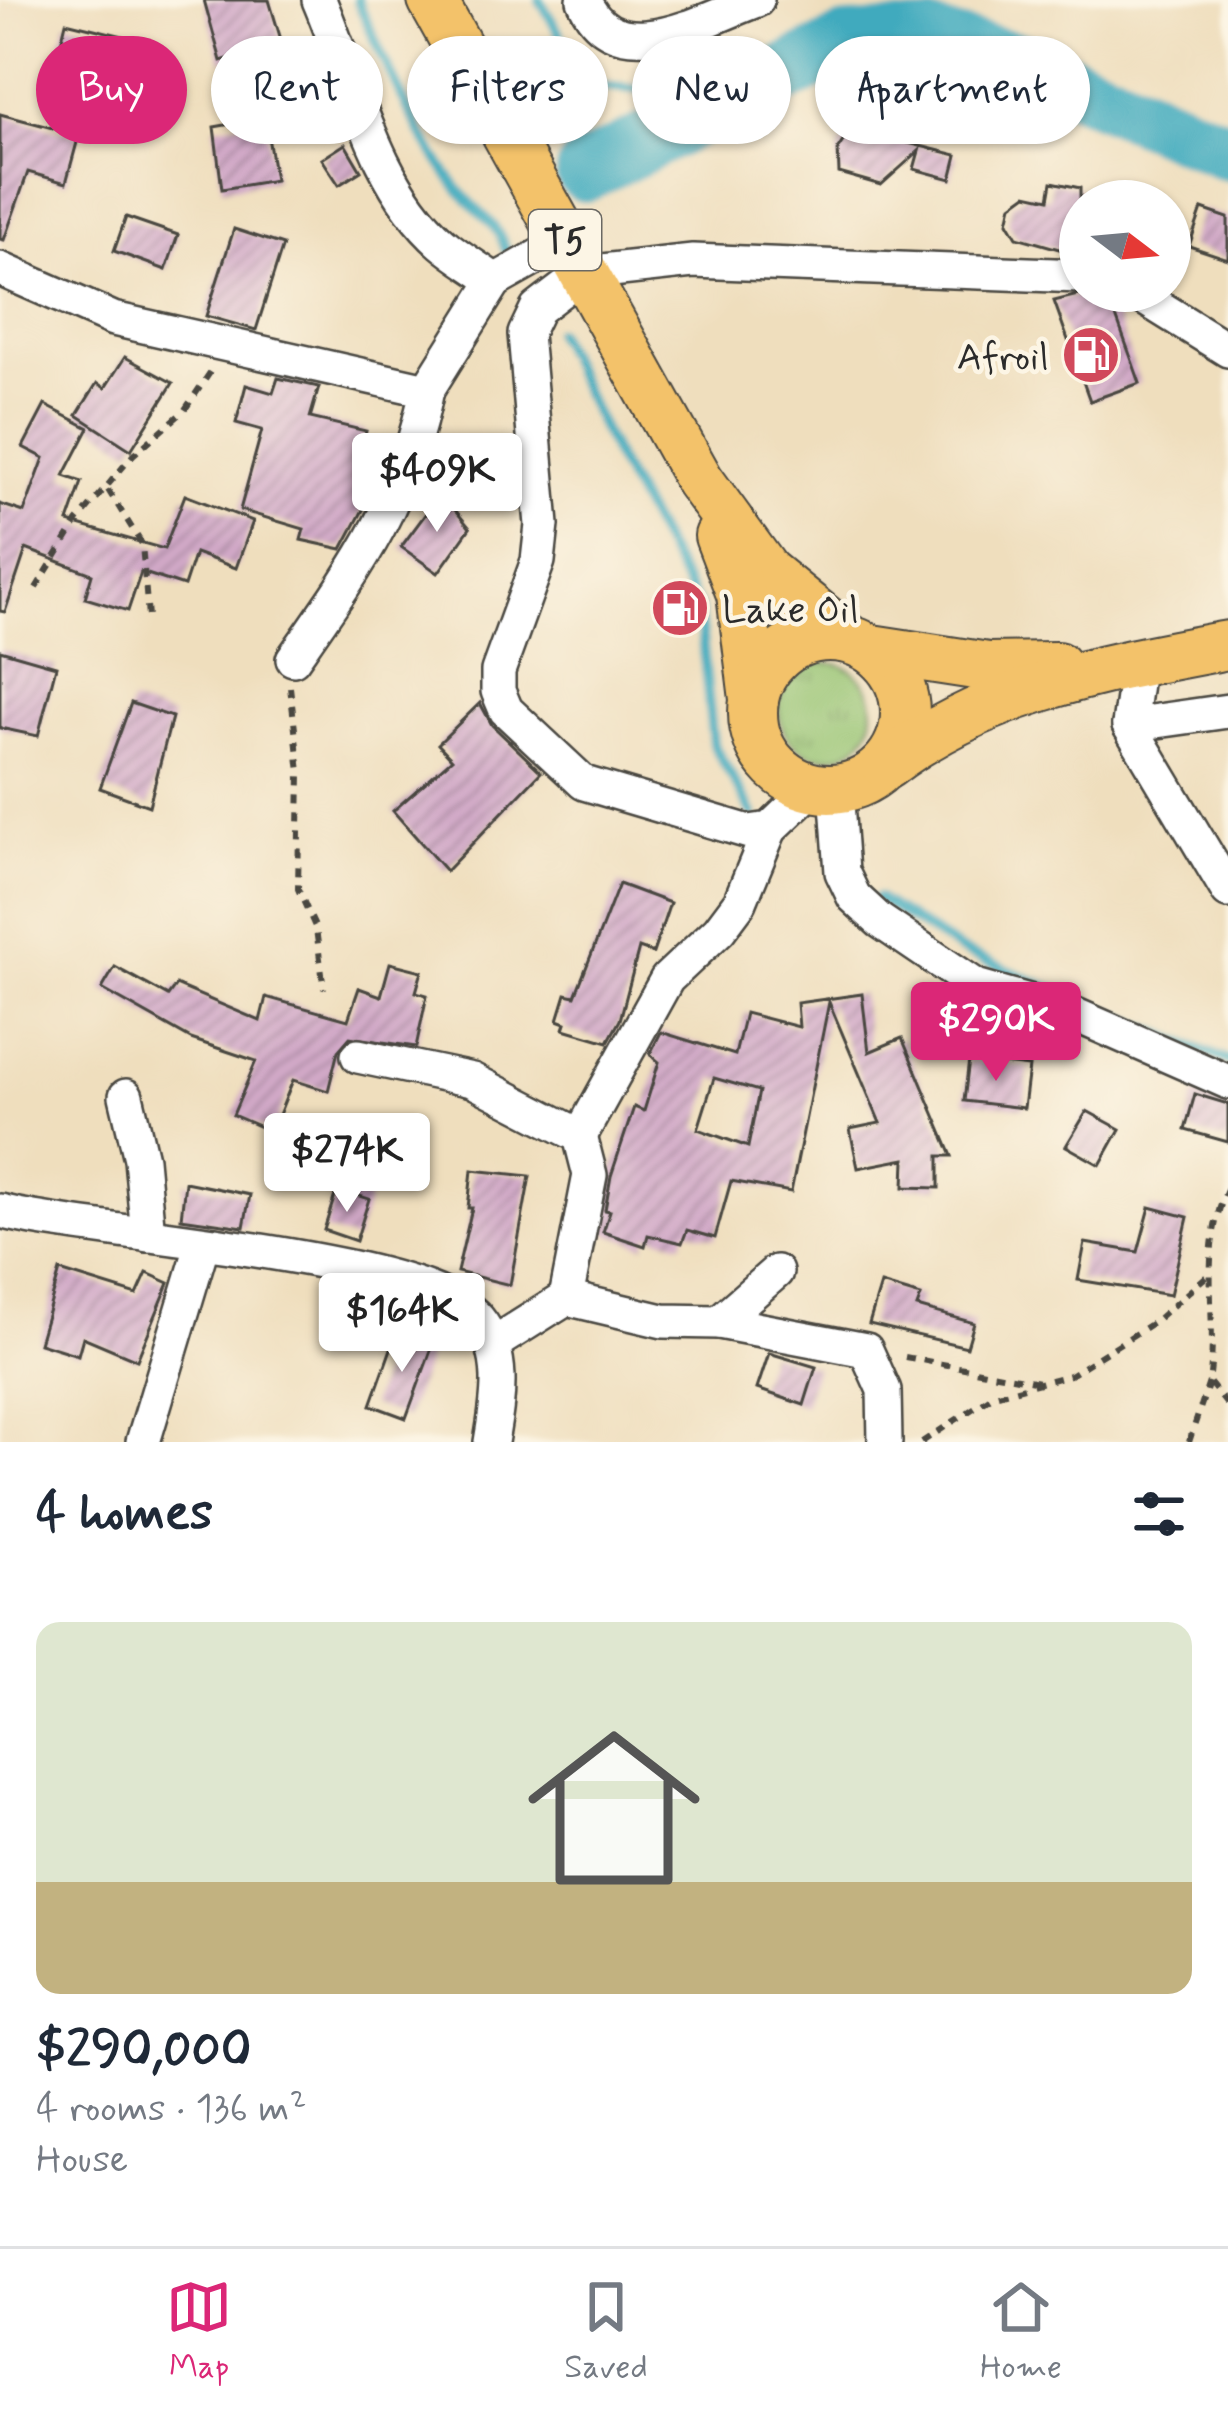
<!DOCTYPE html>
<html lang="en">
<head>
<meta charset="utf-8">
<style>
  :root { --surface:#fff; --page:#f6f6f7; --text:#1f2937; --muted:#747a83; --line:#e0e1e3; --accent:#db2777 }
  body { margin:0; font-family:Mynerve,sans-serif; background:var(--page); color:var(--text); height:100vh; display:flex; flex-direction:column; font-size:45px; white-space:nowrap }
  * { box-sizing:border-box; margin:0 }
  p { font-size:39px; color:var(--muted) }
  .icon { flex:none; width:66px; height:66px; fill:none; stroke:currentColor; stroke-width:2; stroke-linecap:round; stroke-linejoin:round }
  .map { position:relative; height:1442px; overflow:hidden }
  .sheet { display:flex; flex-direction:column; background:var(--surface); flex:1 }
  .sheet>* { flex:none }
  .banner { position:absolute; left:36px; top:36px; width:1158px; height:108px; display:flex; gap:24px }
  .needle { width:78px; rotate:106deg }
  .fabs { position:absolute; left:1059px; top:180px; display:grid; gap:24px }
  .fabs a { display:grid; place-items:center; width:132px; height:132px; border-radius:50%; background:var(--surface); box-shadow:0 3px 9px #0004; font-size:60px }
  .price { position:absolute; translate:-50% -102px; padding:0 27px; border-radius:12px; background:#fff; color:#222; font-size:39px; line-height:78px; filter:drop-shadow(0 3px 6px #0008) }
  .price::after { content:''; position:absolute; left:50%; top:72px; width:36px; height:27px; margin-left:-18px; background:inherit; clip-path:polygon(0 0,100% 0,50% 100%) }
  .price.active { background:var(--accent); color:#fff }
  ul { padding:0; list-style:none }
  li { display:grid; align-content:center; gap:24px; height:636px; padding:0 36px }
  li+li { border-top:3px solid var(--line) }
  li span { display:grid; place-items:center; height:372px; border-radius:24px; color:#555 }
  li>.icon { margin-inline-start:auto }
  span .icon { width:216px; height:216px; fill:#fffc; stroke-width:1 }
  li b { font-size:51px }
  h2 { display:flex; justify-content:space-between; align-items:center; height:144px; padding:0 36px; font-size:51px }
  .pill { padding:0 42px; border-radius:54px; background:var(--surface); box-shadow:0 3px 9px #0004; font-size:42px; line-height:108px }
  .pill.active { background:var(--accent); color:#fff }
  .tabs { display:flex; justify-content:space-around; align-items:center; height:168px; border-top:3px solid var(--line); background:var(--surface); font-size:33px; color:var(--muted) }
  .tabs a { display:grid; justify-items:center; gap:6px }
  .tabs .active { color:var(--accent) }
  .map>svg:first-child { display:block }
</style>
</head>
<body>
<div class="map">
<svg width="1228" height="1442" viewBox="0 0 1228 1442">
  <defs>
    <pattern id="grass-tufts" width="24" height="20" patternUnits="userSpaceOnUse" patternTransform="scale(3)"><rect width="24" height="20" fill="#96c371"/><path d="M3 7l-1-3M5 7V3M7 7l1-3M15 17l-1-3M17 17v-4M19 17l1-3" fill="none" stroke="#7b9f5d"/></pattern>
    <pattern id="building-hatch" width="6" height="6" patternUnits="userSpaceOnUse" patternTransform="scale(3)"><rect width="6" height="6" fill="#d1a9c7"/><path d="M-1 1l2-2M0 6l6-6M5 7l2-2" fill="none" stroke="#aa8aa2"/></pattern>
  </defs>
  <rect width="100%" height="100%" fill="#fcf5e5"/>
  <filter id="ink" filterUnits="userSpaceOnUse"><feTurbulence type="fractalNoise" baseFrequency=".00833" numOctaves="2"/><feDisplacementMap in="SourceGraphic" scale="24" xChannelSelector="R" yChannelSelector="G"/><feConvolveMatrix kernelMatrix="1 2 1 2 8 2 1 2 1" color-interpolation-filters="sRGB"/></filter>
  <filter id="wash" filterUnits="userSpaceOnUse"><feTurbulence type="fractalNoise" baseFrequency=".004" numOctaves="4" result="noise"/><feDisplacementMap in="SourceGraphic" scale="48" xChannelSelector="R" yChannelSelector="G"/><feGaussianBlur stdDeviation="2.7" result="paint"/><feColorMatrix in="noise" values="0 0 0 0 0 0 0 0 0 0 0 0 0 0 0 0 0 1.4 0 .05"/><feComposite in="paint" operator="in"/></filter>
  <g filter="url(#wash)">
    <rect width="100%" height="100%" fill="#efdebd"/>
    <circle fill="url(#grass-tufts)" stroke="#60774e" stroke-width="3" cx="826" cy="710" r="47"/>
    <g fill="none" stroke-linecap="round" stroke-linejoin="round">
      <g stroke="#3faabe" stroke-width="10">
        <path d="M357,0C387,65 415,135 460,191C478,213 497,222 506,250"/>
        <polyline points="540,0 589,85 689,94 698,113"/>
        <polyline points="556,332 617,460 699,608 713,744 753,814"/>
        <polyline points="877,898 960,950 1080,1000"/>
        <polyline points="1097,1007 1228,1061"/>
      </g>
      <polyline stroke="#3faabe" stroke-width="60" points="585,172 847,44 931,40 1025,64 1228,151"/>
    </g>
    <g id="blocks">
      <g fill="url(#building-hatch)" fill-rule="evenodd">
        <polygon points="204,0 269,0 282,43 221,61"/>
        <polygon points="66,22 152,43 143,74 163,78 157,104 52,80"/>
        <polygon points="295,47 315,103 291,112 268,56"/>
        <polygon points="0,114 79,135 66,183 28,172 4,240 0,239"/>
        <polygon points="265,118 275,180 222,189 214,127"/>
        <polygon points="851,129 957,155 951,179 914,169 919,151 881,185 839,173 838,149"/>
        <polygon points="345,144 361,171 339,185 322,159"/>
        <polygon points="1052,182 1080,188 1080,255 1017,237 1008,222 1012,205 1027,194 1049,199"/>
        <polygon points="1202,209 1228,218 1228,259 1189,246"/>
        <polygon points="126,217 178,235 166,270 114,251"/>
        <polygon points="234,229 283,245 256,330 206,316"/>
        <polygon points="1094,291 1107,291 1140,383 1090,401 1054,301"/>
        <polygon points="125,357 173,383 131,450 77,415 97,383 105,388"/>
        <polygon points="278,378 319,387 310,418 366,431 359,461 375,464 364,508 342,549 301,540 304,529 240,510 262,430 236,423 246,385 273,393"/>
        <polygon points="45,405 89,428 64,476 82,482 68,522 164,549 185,495 253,521 236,568 195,553 184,586 141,572 128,611 85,598 92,574 26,549 5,612 0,611 0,504 24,512 44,458 23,447"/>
        <polygon points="455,459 477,485 458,502 436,476"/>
        <polygon points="441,493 470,528 438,573 401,547"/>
        <polygon points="0,650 56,666 38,736 0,728"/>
        <polygon points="131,703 172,717 149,806 100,788"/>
        <polygon points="480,703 492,725 541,772 446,871 393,811 452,759 438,744"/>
        <polygon points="619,884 670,903 653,953 639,948 620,1020 608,1042 564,1029 566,1023 558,1020 566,994 575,996"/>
        <polygon points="390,963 422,971 416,992 427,995 416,1047 350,1037 338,1051 328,1091 293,1080 272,1132 233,1115 256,1061 191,1039 102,989 115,967 168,996 176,985 260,1021 266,997 348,1020 359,988 381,996"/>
        <path d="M862,994L869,1052L902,1038L952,1156H939V1188L904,1187L905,1159L858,1168L850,1129L880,1123L829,1002L791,1192L731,1181L715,1238L687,1230L682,1243L648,1235L645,1246L603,1232L610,1211L605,1210L611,1176L634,1107L644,1111L659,1062L650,1054L661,1032L735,1055L745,1013L799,1027L797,1003ZM714,1078L759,1091L748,1147L698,1129Z"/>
        <polygon points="969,1060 1029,1067 1024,1108 964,1101"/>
        <polygon points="1195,1094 1228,1104 1228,1142 1185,1130"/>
        <polygon points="1087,1111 1120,1129 1100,1165 1066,1146"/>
        <polygon points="472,1170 530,1176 510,1285 457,1272 472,1208 468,1208"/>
        <polygon points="185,1182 250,1195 244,1227 181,1218"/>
        <polygon points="337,1189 369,1199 356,1241 324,1230"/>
        <polygon points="1150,1207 1188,1217 1170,1295 1078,1280 1085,1243 1138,1252"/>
        <polygon points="60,1271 137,1295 147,1273 169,1283 137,1360 83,1337 78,1355 39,1343"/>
        <polygon points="881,1284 921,1296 917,1307 974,1323 967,1347 869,1324"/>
        <polygon points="397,1332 433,1345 406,1418 371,1405"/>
        <polygon points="769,1353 816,1367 804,1405 757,1389"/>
      </g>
    </g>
  </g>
  <g filter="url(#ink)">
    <use href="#blocks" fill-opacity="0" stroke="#484641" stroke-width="3"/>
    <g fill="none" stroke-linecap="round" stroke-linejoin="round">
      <g stroke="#484641" stroke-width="38">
        <g id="minor">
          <path d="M319,0C353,79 374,184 442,243C458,257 478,268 495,281L566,241"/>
          <path d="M584,0C614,74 706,18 757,0"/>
          <polyline points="0,269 113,319 427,390 495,281"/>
          <polyline points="1133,291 1228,350"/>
          <path d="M293,659C358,566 404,504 427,390"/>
          <polyline points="1138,662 1129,725 1228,891"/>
          <polyline points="1129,725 1228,711"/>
          <polyline points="814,787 770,829 749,832 584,783 506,710 498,691 498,671 538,561 542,525 525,334 537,309 584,273 693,261 1080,276"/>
          <polyline points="836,789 842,872 854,897 880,921 976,986 1071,1013 1228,1082"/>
          <polyline points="358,1056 472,1080 580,1136 590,1175 566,1298"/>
          <polyline points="126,1096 141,1159 148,1235"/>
          <polyline points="580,1136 667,979 719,930 740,902 770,829"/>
          <path d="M0,1211C97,1236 425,1254 478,1319C507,1354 498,1401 491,1442"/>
          <polyline points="719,1322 866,1350 884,1390 885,1442"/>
          <polyline points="493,1344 566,1298 663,1321 719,1322 776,1272"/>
          <polyline points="143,1442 202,1246"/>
        </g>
      </g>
      <g stroke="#484641" stroke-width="52">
        <g id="highway">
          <polyline points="432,0 699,480 766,572 847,638"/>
          <polyline points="719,536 741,594 754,699"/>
          <circle cx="829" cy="713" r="76"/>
          <polyline points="871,649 988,667 1057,666"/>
          <path d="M886,765C987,688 1106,668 1228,645"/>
        </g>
      </g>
      <g stroke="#484641" stroke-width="6" stroke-dasharray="9 9" stroke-linecap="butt">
        <polyline points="108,490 142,544 148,617"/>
        <polyline points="36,588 77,522 133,455 184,411 211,371"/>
        <polyline points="290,687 300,772 298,889 316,929 324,989"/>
        <path d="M1228,1188C1197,1251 1219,1316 1209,1382L1228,1406"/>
        <polyline points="905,1357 1039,1382"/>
        <polyline points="922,1442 994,1395 1070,1375 1154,1322 1208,1275"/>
        <polyline points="1189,1442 1209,1382"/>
      </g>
      <use href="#minor" stroke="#fff" stroke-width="33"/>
      <use href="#highway" stroke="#f3c26a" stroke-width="48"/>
    </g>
  </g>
  <defs>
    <g id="fuel-disc" transform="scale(3)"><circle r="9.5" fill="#d1495b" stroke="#fcf5e5"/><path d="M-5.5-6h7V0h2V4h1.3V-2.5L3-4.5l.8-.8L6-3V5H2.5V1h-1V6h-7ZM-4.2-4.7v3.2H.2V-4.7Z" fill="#fff"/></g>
  </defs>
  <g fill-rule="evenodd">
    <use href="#fuel-disc" x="1091" y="355"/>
    <use href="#fuel-disc" x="680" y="608"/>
  </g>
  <g text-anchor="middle" stroke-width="9" stroke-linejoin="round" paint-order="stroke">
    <rect fill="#fcf5e5" stroke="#6a6863" stroke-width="3" x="529" y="210" width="72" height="60" rx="9"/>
    <g font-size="36" font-weight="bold" fill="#2b2b2b">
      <text x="565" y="253">T5</text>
    </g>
    <g font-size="39" fill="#2b2b2b" stroke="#fcf5e5" text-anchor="end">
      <text x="1049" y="369">Afroil</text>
      <text x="722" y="622" text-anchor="start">Lake Oil</text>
    </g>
  </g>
</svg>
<div class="fabs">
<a><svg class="needle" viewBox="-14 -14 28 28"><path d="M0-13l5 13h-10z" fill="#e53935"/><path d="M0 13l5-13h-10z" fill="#747a83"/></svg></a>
</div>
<b class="price" style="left:437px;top:535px">$409K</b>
<b class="price active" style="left:996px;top:1084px">$290K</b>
<b class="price" style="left:347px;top:1215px">$274K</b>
<b class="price" style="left:402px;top:1375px">$164K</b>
<div class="banner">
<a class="pill active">Buy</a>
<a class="pill">Rent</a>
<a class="pill">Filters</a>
<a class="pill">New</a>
<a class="pill">Apartment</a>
</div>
</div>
<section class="sheet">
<h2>4 homes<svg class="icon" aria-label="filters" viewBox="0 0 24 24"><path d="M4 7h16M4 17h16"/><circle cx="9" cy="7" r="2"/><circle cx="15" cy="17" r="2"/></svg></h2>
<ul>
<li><span style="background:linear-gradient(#dfe7d0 70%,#c2b280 0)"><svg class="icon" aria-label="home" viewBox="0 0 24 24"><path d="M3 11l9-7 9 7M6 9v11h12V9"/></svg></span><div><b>$290,000</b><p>4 rooms · 136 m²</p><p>House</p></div></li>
</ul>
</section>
<nav class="tabs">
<a class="active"><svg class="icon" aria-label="map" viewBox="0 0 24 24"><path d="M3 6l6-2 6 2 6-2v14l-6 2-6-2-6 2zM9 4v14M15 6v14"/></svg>Map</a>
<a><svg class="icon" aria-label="saved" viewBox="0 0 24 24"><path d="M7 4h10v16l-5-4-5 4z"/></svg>Saved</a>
<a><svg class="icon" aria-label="home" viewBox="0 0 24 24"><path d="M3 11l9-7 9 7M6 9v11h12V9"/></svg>Home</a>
</nav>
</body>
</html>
